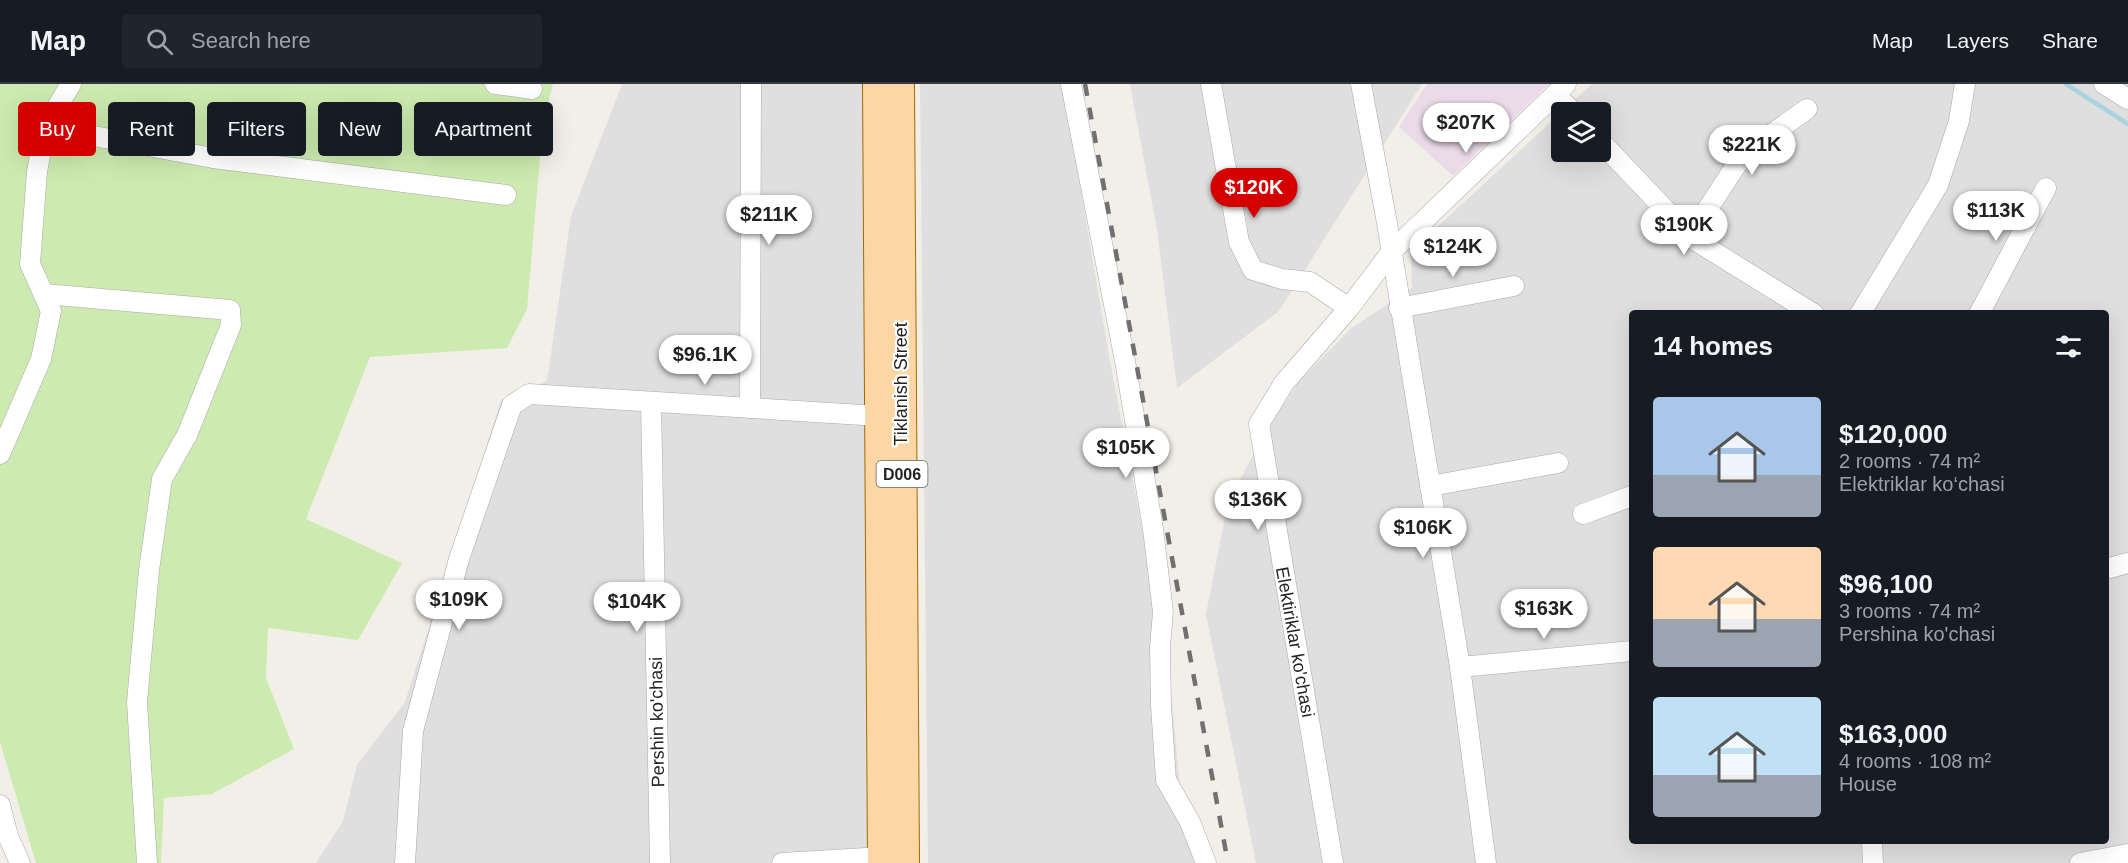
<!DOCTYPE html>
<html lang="en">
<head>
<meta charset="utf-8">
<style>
  :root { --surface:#171b24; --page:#20242c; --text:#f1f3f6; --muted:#9ea1a6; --line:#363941; --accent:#d40000 }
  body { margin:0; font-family:Arial,sans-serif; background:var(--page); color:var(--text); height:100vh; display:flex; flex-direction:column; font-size:22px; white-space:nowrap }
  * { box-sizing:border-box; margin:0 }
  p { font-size:20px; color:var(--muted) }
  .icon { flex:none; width:33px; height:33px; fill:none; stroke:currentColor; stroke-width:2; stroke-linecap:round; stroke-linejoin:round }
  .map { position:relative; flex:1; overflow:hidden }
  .sheet { position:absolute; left:1629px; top:226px; width:480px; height:534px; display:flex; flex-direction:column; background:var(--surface); border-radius:6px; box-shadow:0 6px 24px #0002 }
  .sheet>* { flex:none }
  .top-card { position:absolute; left:18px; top:18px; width:570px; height:54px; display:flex; gap:12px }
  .controls { position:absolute; left:1551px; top:18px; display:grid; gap:12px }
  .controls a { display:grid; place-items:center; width:60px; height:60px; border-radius:6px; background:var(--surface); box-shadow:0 6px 24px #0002; font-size:30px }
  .price { position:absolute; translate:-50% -51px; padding:0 14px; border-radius:21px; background:#fff; color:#222; font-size:20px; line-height:39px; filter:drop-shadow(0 2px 3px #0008) }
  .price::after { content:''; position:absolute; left:50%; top:36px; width:18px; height:14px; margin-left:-9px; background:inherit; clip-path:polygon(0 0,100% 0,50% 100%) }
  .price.current { background:var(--accent); color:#fff }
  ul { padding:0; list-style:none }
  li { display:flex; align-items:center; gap:18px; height:150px; padding:0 24px }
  li span { display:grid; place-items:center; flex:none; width:168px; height:120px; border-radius:6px; color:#555 }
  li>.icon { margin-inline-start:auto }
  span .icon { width:72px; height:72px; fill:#fffc; stroke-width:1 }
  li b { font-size:26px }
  h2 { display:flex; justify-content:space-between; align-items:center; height:72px; padding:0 24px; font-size:26px }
  .pill { padding:0 21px; border-radius:6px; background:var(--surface); box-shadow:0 6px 24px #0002; font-size:21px; line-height:54px }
  .pill.current { background:var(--accent); color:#fff }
  header { display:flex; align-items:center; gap:36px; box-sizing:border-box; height:84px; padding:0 30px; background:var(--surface); border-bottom:2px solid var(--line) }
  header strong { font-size:28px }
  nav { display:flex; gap:33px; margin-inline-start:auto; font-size:21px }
  .search { width:420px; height:54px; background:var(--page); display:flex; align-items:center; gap:15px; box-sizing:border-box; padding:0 21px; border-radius:6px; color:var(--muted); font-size:22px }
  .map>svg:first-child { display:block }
</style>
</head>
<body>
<header>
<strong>Map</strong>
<div class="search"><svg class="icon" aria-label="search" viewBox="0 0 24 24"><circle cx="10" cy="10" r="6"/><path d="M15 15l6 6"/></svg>Search here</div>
<nav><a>Map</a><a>Layers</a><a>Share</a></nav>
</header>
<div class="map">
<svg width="2128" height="779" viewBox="0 0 2128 779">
  <rect width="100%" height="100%" fill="#f2efe9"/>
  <g fill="#e0dfdf" fill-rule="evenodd">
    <polygon points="622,0 865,0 869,779 316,779 343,737 357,681 405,618 501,316 547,297 571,132"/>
    <polygon points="920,0 1063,0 1109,272 1168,579 1183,734 1196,779 928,779"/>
    <polygon points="1130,0 1422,0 1279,227 1177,304 1157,146"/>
    <path d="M1592,0H2128V779H1256L1206,530L1228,418L1270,340L1298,299L1350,245L1412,204L1411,167ZM1562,28H1600V68H1562ZM1632,230H2106V758H1632Z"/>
  </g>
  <polygon fill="#ebdbe8" points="1427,0 1549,0 1453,92 1399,43"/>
  <polygon fill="#cdebb0" points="0,0 553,0 543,39 527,225 507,264 370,273 306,435 402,479 358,556 268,544 266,594 294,665 212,710 164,714 161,779 36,779 0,658"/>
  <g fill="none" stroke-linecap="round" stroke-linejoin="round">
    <polyline stroke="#aad3df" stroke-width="4.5" points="2066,0 2128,40"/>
    <g stroke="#a9a9a9" stroke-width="21">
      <g id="minor">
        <polyline points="495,0 532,5"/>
        <polyline points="1071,0 1125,277 1153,445 1163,528 1160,563 1161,621 1166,696 1190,738 1206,779"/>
        <polyline points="1211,0 1239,158 1253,186 1282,195 1310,198 1349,224"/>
        <polyline points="1361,0 1387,139 1460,583 1486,779"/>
        <polyline points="2104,0 2128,15"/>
        <polyline points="1555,10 1573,28"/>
        <polyline points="45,43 213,74 506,111"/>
        <polyline points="1600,57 1693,155 1814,230"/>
        <polyline points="1690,152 1735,83 1748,67 1807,25"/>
        <polyline points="44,210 230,226 231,241 187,351 162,395 149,486 137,618 147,779"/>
        <polyline points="1399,224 1514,202"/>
        <polyline points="1860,230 1938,101 1959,37 1965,0"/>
        <polyline points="1979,230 2046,104"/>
        <polyline points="651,318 660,779"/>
        <polyline points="750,324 751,0"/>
        <polyline points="0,370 41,275 51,227 30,180 37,88 45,43 71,0"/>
        <polyline points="1430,402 1558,379"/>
        <polyline points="1583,430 1632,412"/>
        <polyline points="2106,485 2128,479"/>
        <polyline points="1460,583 1632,567"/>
        <polyline points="0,721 8,752 20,779"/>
        <polyline points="1872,758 1873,779"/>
        <polyline points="405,779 413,647 459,475 512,321 529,310 879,332"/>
        <polyline points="782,779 883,773"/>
        <polyline points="1333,779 1259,340 1284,299 1349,224 1392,167 1566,0"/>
        <polyline points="2080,779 2128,770"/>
      </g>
    </g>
    <g stroke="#a06b00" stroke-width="32">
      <g id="primary">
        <polyline points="878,0 883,779"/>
        <polyline points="899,0 904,779"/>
      </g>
    </g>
    <use href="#minor" stroke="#fff" stroke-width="20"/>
    <use href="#primary" stroke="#fcd6a4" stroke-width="30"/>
    <polyline stroke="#707070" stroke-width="4.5" stroke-dasharray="12 12" stroke-linecap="butt" points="1085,0 1228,779"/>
  </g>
  <g text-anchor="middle" stroke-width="4.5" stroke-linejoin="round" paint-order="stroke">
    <rect fill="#fff" stroke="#646464" stroke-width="1.5" x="876.5" y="377" width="51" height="26" rx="4.5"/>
    <g font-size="16" font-weight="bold" fill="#222">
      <text x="902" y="396">D006</text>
    </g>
    <g font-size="18" fill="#222" stroke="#fff">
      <text transform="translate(901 300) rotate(-90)" y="6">Tiklanish Street</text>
      <text transform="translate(1295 558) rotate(80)" y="6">Elektiriklar ko'chasi</text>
      <text transform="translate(657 638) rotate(-91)" y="6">Pershin ko'chasi</text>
    </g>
  </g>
</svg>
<div class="controls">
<a><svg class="icon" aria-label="layers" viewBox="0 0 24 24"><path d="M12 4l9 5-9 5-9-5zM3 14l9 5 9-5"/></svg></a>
</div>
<b class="price" style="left:1466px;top:70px">$207K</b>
<b class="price" style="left:1752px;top:92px">$221K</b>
<b class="price current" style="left:1254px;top:135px">$120K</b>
<b class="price" style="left:1996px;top:158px">$113K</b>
<b class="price" style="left:769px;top:162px">$211K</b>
<b class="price" style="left:1684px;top:172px">$190K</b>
<b class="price" style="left:1453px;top:194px">$124K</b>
<b class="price" style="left:705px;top:302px">$96.1K</b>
<b class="price" style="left:1126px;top:395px">$105K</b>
<b class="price" style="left:1258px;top:447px">$136K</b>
<b class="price" style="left:1423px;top:475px">$106K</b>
<b class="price" style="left:459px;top:547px">$109K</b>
<b class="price" style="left:637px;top:549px">$104K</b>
<b class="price" style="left:1544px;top:556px">$163K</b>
<div class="top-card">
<a class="pill current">Buy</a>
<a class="pill">Rent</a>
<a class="pill">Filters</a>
<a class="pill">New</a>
<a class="pill">Apartment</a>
</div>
<section class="sheet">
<h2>14 homes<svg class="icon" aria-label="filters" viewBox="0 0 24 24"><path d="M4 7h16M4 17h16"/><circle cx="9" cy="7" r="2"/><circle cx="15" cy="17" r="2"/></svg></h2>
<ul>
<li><span style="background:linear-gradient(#a9c7e8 65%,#9aa5b1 0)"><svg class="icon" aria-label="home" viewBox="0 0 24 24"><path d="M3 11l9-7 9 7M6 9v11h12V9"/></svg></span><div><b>$120,000</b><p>2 rooms · 74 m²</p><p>Elektriklar ko‘chasi</p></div></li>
<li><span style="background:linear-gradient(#ffd9b3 60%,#9aa5b1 0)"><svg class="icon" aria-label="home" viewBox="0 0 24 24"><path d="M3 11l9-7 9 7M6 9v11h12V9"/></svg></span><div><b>$96,100</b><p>3 rooms · 74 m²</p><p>Pershina ko'chasi</p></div></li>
<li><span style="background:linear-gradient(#bfe0f5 65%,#9aa5b1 0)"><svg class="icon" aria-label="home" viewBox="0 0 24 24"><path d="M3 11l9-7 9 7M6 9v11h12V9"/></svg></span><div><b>$163,000</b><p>4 rooms · 108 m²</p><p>House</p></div></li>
</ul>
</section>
</div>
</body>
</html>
